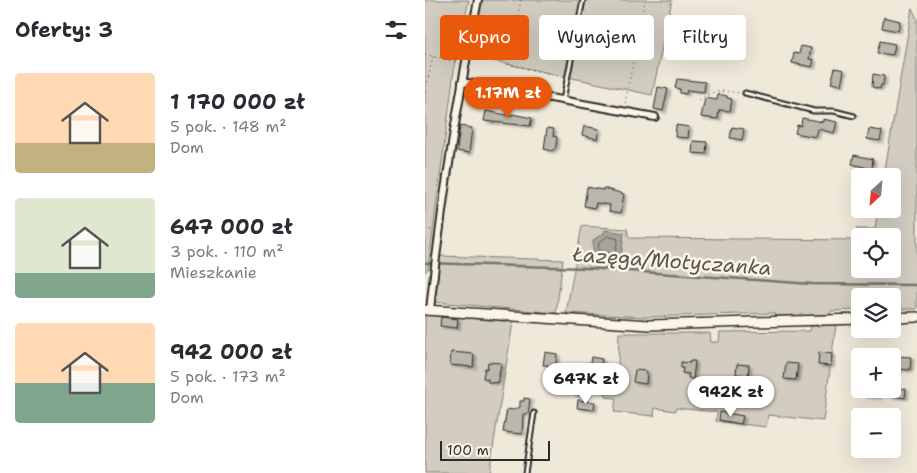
<!DOCTYPE html>
<html lang="pl">
<head>
<meta charset="utf-8">
<style>
  :root { --surface:#fff; --page:#f2f2f3; --text:#2b2b33; --muted:#7c7c81; --accent:#ea580c }
  body { margin:0; font-family:"Shantell Sans",sans-serif; background:var(--page); color:var(--text); height:100vh; display:flex; flex-direction:column; font-size:19px; white-space:nowrap }
  * { box-sizing:border-box; margin:0 }
  p { font-size:16px; color:var(--muted) }
  .icon { flex:none; width:28px; height:28px; fill:none; stroke:currentColor; stroke-width:2; stroke-linecap:round; stroke-linejoin:round }
  .map { position:relative; flex:1; overflow:hidden }
  .drawer { display:flex; flex-direction:column; background:var(--surface); width:425px }
  .drawer>* { flex:none }
  .guide { position:absolute; left:15px; top:15px; width:401px; height:45px; display:flex; gap:10px }
  .needle { width:32px; rotate:206deg }
  .tools { position:absolute; left:426px; top:168px; display:grid; gap:10px }
  .tools a { display:grid; place-items:center; width:50px; height:50px; border-radius:5px; background:var(--surface); box-shadow:0 5px 20px #0002; font-size:25px }
  .scale { position:absolute; left:15px; bottom:12px; width:110px; box-sizing:border-box; padding-left:5px; border:2px solid #2b2b2b; border-top:0; font-size:14px; line-height:18px; white-space:nowrap; color:#2b2b2b; -webkit-text-stroke:4px #fcf5e5; paint-order:stroke }
  .price { position:absolute; translate:-50% -42px; padding:0 11px; border-radius:18px; background:#fff; color:#222; font-size:16px; line-height:32px; filter:drop-shadow(0 1px 2px #0008) }
  .price::after { content:''; position:absolute; left:50%; top:30px; width:15px; height:11px; margin-left:-8px; background:inherit; clip-path:polygon(0 0,100% 0,50% 100%) }
  .price.active { background:var(--accent); color:#fff }
  ul { padding:0; list-style:none }
  li { display:flex; align-items:center; gap:15px; height:125px; padding:0 15px }
  li span { display:grid; place-items:center; flex:none; width:140px; height:100px; border-radius:5px; color:#555 }
  li>.icon { margin-inline-start:auto }
  span .icon { width:60px; height:60px; fill:#fffc; stroke-width:1 }
  li b { font-size:21px }
  h2 { display:flex; justify-content:space-between; align-items:center; height:60px; padding:0 15px; font-size:21px }
  .pill { padding:0 18px; border-radius:5px; background:var(--surface); box-shadow:0 5px 20px #0002; font-size:18px; line-height:45px }
  .pill.active { background:var(--accent); color:#fff }
  main { display:flex; flex:1; min-height:0 }
  .map>svg:first-child { display:block }
</style>
</head>
<body>
<main>
<section class="drawer">
<h2>Oferty: 3<svg class="icon" aria-label="filters" viewBox="0 0 24 24"><path d="M4 7h16M4 17h16"/><circle cx="9" cy="7" r="2"/><circle cx="15" cy="17" r="2"/></svg></h2>
<ul>
<li><span style="background:linear-gradient(#ffd9b3 70%,#c2b280 0)"><svg class="icon" aria-label="home" viewBox="0 0 24 24"><path d="M3 11l9-7 9 7M6 9v11h12V9"/></svg></span><div><b>1 170 000 zł</b><p>5 pok. · 148 m²</p><p>Dom</p></div></li>
<li><span style="background:linear-gradient(#dfe7d0 75%,#7fa58c 0)"><svg class="icon" aria-label="home" viewBox="0 0 24 24"><path d="M3 11l9-7 9 7M6 9v11h12V9"/></svg></span><div><b>647 000 zł</b><p>3 pok. · 110 m²</p><p>Mieszkanie</p></div></li>
<li><span style="background:linear-gradient(#ffd9b3 60%,#7fa58c 0)"><svg class="icon" aria-label="home" viewBox="0 0 24 24"><path d="M3 11l9-7 9 7M6 9v11h12V9"/></svg></span><div><b>942 000 zł</b><p>5 pok. · 173 m²</p><p>Dom</p></div></li>
</ul>
</section>
<div class="map">
<svg width="492" height="473" viewBox="0 0 492 473">
  <defs>
    <filter id="shadow"><feDropShadow dx="3" dy="2" stdDeviation="1" flood-color="#0004"/></filter>
  </defs>
  <rect width="100%" height="100%" fill="#efe9da"/>
  <filter id="ink" filterUnits="userSpaceOnUse"><feTurbulence type="fractalNoise" baseFrequency=".02" numOctaves="2"/><feDisplacementMap in="SourceGraphic" scale="10" xChannelSelector="R" yChannelSelector="G"/><feConvolveMatrix kernelMatrix="1 2 1 2 8 2 1 2 1" color-interpolation-filters="sRGB"/></filter>
  <g filter="url(#ink)">
    <g fill="#d2cdc0" stroke="#7e7c76">
      <polygon points="0,0 44,0 30,63 3,269 0,272"/>
      <polygon points="57,0 247,0 227,95 45,56"/>
      <polygon points="487,8 492,19 492,309 468,309 468,296 435,296 435,310 406,311 405,315 349,316 349,313 220,317 141,313 157,226 202,229 204,238 435,240 435,269 468,269 468,236 436,236 431,229 450,229 453,209 468,209 468,176 459,176"/>
      <polygon points="15,256 138,260 131,313 10,302"/>
      <polygon points="0,314 88,322 64,473 0,473"/>
      <polygon points="411,325 398,421 343,415 341,427 291,421 292,412 251,408 250,411 230,408 229,416 189,412 191,398 180,397 184,369 193,369 194,333 285,333 286,342 294,342 295,332 385,331 386,326"/>
    </g>
    <polygon fill="#a6a399" stroke="#75736d" points="180,230 199,233 196,257 182,258 168,254 168,240 179,233"/>
    <g fill="none" stroke-linecap="round" stroke-linejoin="round">
      <polygon stroke="#5c5b57" stroke-width="1" points="183,236 193,239 190,253 183,253 173,250 174,243"/>
      <polyline stroke="#75736d" stroke-width="2.5" points="0,263 162,268 387,284 492,285"/>
    </g>
    <g fill="#bcb7ac" stroke="#2b2b2b" filter="url(#shadow)">
      <polygon points="459,17 475,21 473,31 457,28"/>
      <polygon points="455,41 470,44 468,55 452,53"/>
      <polygon points="376,46 386,48 384,59 389,60 387,67 367,63 369,53 374,54"/>
      <polygon points="410,68 419,70 416,85 406,83"/>
      <polygon points="448,74 459,76 458,85 456,85 455,89 447,87"/>
      <polygon points="252,79 280,82 279,92 262,90 261,94 255,93 255,89 250,88"/>
      <polygon points="233,87 243,89 238,111 229,109"/>
      <polygon points="293,94 302,96 302,98 307,99 305,111 294,110 293,119 276,117 280,98 292,100"/>
      <polygon points="61,111 87,116 87,114 107,118 105,126 59,121"/>
      <polygon points="377,118 398,122 398,119 412,122 409,133 393,129 391,137 370,133 372,125 376,126"/>
      <polygon points="251,125 264,127 263,138 250,137"/>
      <polygon points="35,126 47,128 44,153 32,151"/>
      <polygon points="159,126 174,129 172,139 157,135"/>
      <polygon points="307,127 319,129 317,140 305,138"/>
      <polygon points="122,128 129,129 128,136 132,137 131,147 127,151 119,149"/>
      <polygon points="444,129 457,131 455,141 442,139"/>
      <polygon points="268,141 282,142 281,154 267,153"/>
      <polygon points="429,155 448,159 447,169 427,164"/>
      <polygon points="162,187 178,190 178,188 199,194 196,213 184,211 185,205 171,203 170,208 159,206"/>
      <polygon points="16,317 33,319 32,328 15,326"/>
      <polygon points="26,352 49,354 48,367 25,365"/>
      <polygon points="120,352 132,354 130,370 123,369 123,365 118,365"/>
      <polygon points="394,352 407,354 406,366 393,365"/>
      <polygon points="472,356 486,357 485,370 471,369"/>
      <polygon points="166,357 177,359 174,376 163,374"/>
      <polygon points="265,361 270,361 268,379 263,378 264,374 257,373 258,368 256,368 256,362 265,363"/>
      <polygon points="63,362 76,363 73,383 63,382 63,379 58,378 60,368 62,369"/>
      <polygon points="361,363 373,364 371,380 359,379"/>
      <polygon points="312,364 324,365 323,376 311,374"/>
      <polygon points="210,370 222,371 221,384 208,382"/>
      <polygon points="135,375 155,378 153,394 147,394 147,391 133,389"/>
      <polygon points="275,386 296,390 294,402 273,400"/>
      <polygon points="468,387 481,389 480,398 454,394 454,397 438,396 438,389 468,389"/>
      <polygon points="99,398 105,399 103,414 98,414 97,434 78,432 82,409 88,410 95,407 95,401 99,401"/>
      <polygon points="153,400 170,402 169,410 152,408"/>
      <polygon points="295,412 318,416 316,424 294,420"/>
    </g>
    <g fill="none" stroke-linecap="round" stroke-linejoin="round">
      <g stroke="#2b2b2b" stroke-width="7">
        <g id="lane">
          <polyline points="320,93 389,111 409,111 429,116"/>
          <polyline points="138,100 158,0"/>
          <polyline points="100,473 109,413"/>
        </g>
      </g>
      <g stroke="#2b2b2b" stroke-width="10">
        <g id="street">
          <polyline points="37,82 230,117"/>
          <path d="M5,310C16,206 32,102 53,0"/>
        </g>
      </g>
      <g stroke="#2b2b2b" stroke-width="12">
        <g id="secondary">
          <polyline points="0,310 224,325 435,319"/>
          <polyline points="468,318 492,317"/>
        </g>
      </g>
      <g stroke="#2b2b2b" stroke-width="1" stroke-dasharray="1 4" stroke-linecap="butt">
        <polyline points="96,0 83,64 137,77"/>
        <polyline points="0,54 34,63"/>
        <polyline points="0,92 8,57"/>
        <polyline points="200,103 220,0"/>
        <path d="M271,104C285,89 296,90 315,93"/>
        <polyline points="0,229 7,230"/>
      </g>
      <use href="#lane" stroke="#fcf5e5" stroke-width="3"/>
      <use href="#street" stroke="#fcf5e5" stroke-width="6"/>
      <use href="#secondary" stroke="#fcf5e5" stroke-width="9"/>
    </g>
  </g>
  <g text-anchor="middle" stroke-width="5" stroke-linejoin="round" paint-order="stroke">
    <g font-size="20" font-style="italic" fill="#565552" stroke="#fcf5e5">
      <text transform="translate(247 261) rotate(4)" y="7">Łazęga/Motyczanka</text>
    </g>
  </g>
</svg>
<div class="tools">
<a><svg class="needle" viewBox="-14 -14 28 28"><path d="M0-13l5 13h-10z" fill="#e53935"/><path d="M0 13l5-13h-10z" fill="#7c7c81"/></svg></a>
<a><svg class="icon" aria-label="locate" viewBox="0 0 24 24"><circle cx="12" cy="12" r="6"/><path d="M12 2v4M12 18v4M2 12h4M18 12h4"/></svg></a>
<a><svg class="icon" aria-label="layers" viewBox="0 0 24 24"><path d="M12 4l9 5-9 5-9-5zM3 14l9 5 9-5"/></svg></a>
<a>+</a>
<a>−</a>
</div>
<div class="scale">100 m</div>
<b class="price active" style="left:83px;top:119px">1.17M zł</b>
<b class="price" style="left:161px;top:405px">647K zł</b>
<b class="price" style="left:306px;top:418px">942K zł</b>
<div class="guide">
<a class="pill active">Kupno</a>
<a class="pill">Wynajem</a>
<a class="pill">Filtry</a>
</div>
</div>
</main>
</body>
</html>
